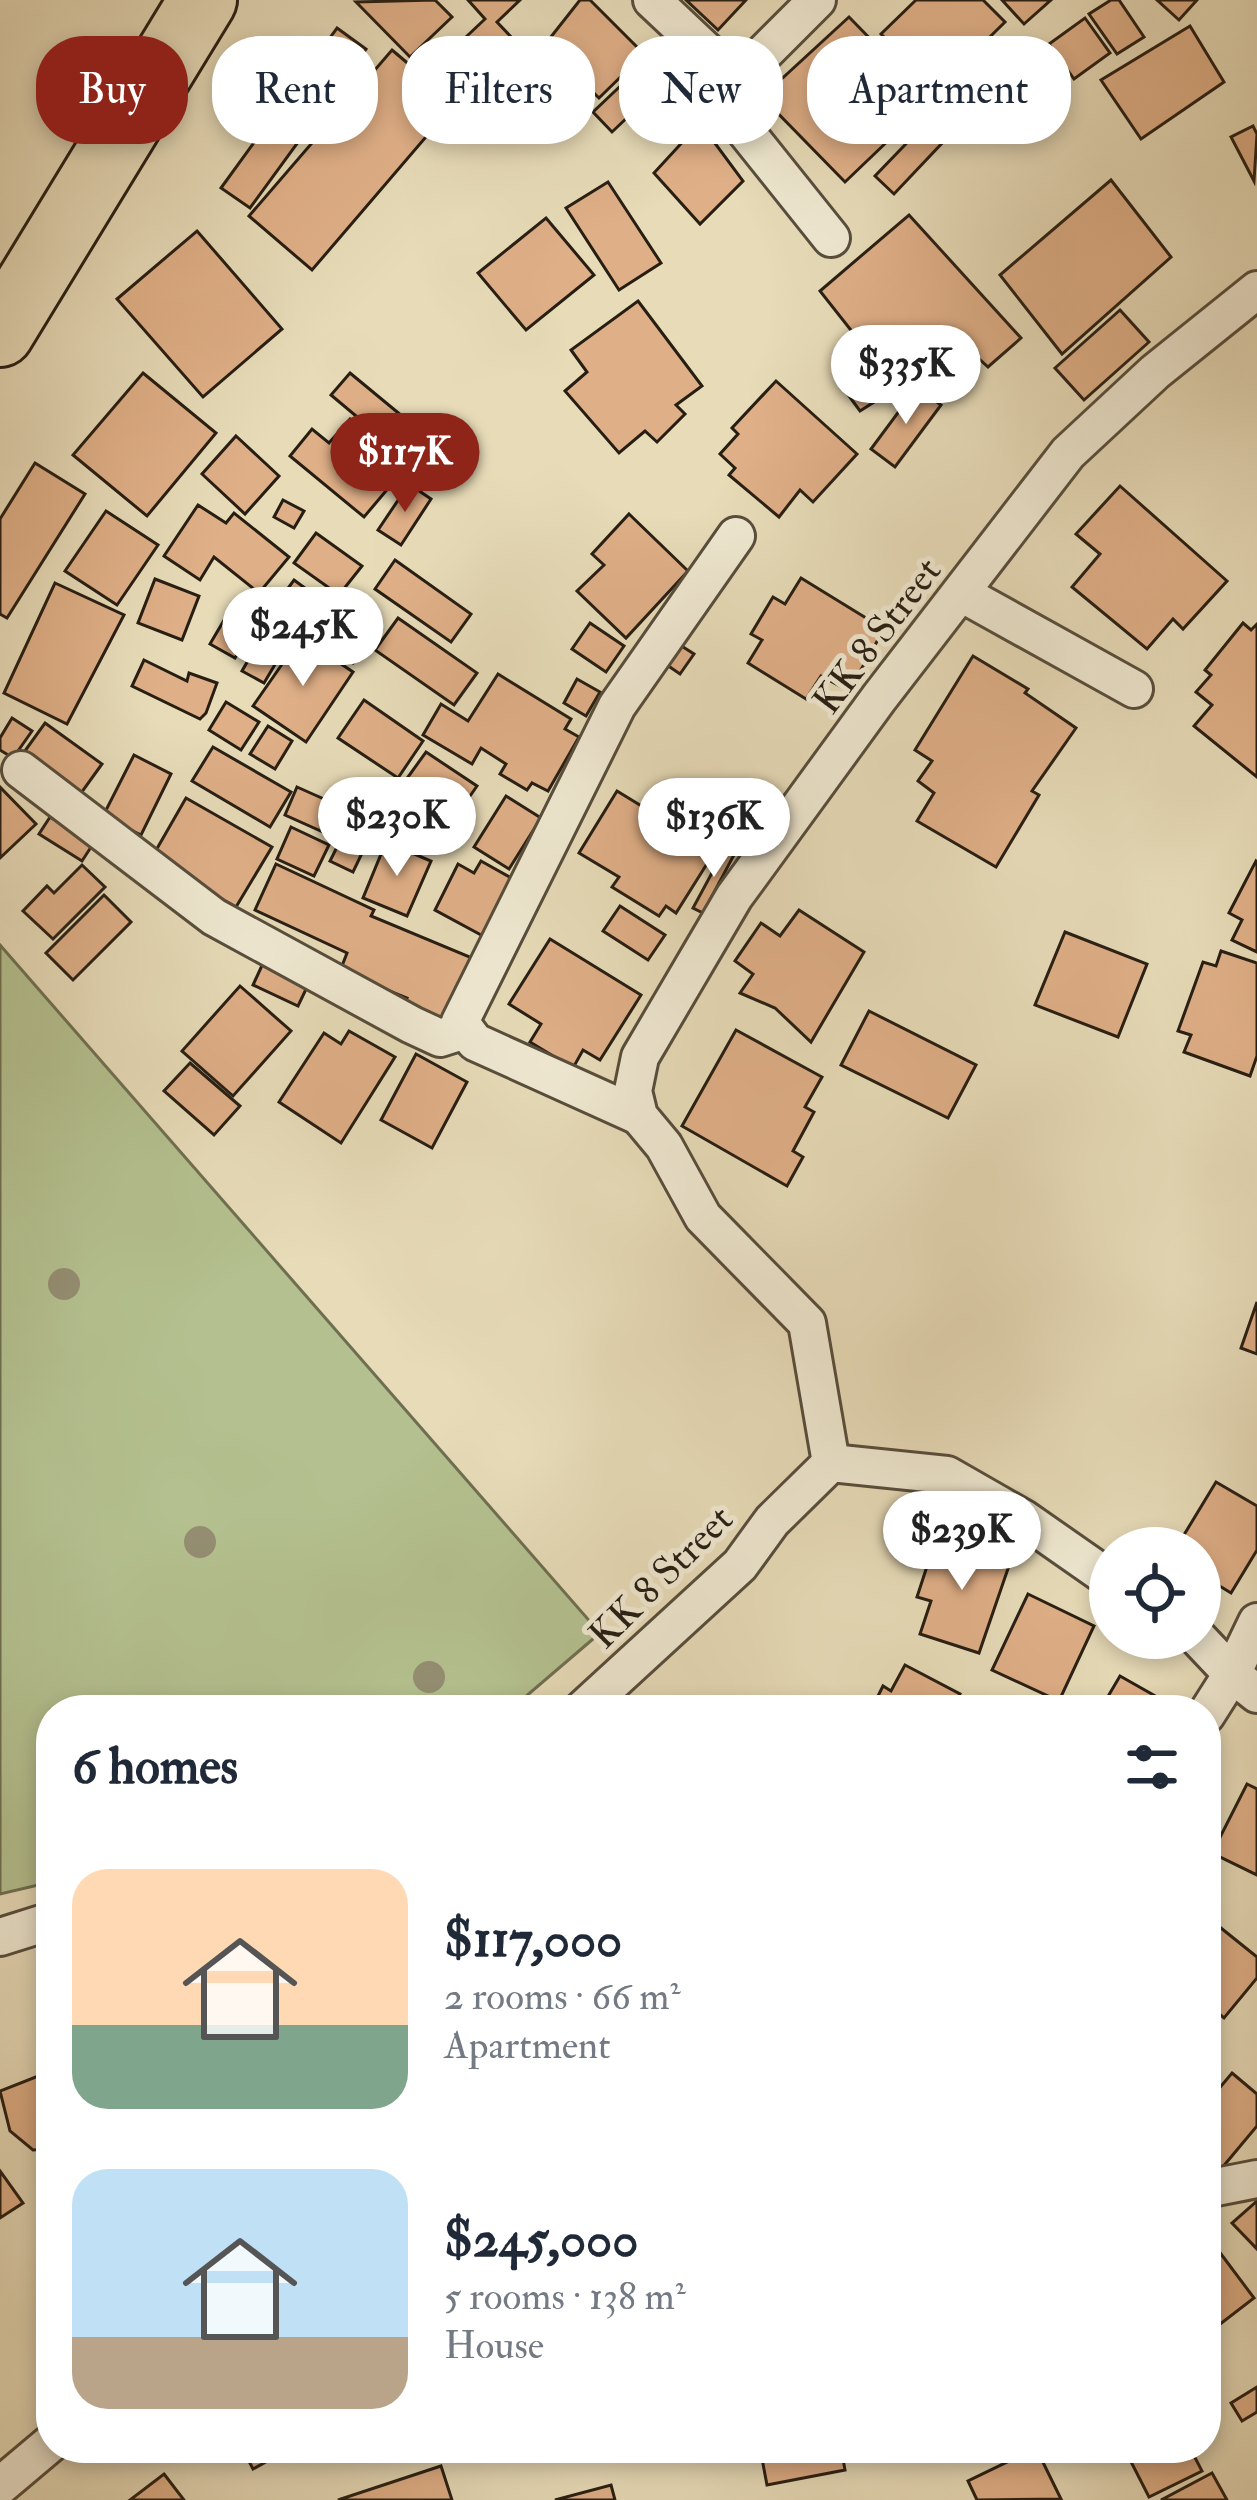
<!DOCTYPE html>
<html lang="en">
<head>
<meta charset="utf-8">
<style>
  :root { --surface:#fff; --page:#f6f6f7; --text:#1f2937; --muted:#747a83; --accent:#8f2418 }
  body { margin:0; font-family:"IM FELL Double Pica",serif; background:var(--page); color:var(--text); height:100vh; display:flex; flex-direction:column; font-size:45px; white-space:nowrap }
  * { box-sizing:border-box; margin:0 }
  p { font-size:39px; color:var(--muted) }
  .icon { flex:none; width:66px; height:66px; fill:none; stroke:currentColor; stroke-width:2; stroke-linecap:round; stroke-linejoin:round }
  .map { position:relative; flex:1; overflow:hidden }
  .panel { position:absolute; left:36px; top:1695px; width:1185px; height:768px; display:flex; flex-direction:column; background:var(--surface); border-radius:48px; box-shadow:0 6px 18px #0003 }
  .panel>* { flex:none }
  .guide { position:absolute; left:36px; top:36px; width:1185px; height:108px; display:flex; gap:24px }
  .tools { position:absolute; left:1089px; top:1527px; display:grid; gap:24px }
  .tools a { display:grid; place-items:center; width:132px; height:132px; border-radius:50%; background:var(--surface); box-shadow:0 6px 18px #0003; font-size:60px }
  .price { position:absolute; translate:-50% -102px; padding:0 27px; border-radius:42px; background:#fff; color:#222; font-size:39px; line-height:78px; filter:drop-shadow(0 3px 6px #0008) }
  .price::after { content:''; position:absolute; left:50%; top:72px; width:36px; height:27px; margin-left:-18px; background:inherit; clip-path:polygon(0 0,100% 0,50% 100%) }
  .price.on { background:var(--accent); color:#fff }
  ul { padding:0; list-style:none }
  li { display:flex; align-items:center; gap:36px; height:300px; padding:0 36px }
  li span { display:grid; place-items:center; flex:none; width:336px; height:240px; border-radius:36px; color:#555 }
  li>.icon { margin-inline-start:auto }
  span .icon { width:144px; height:144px; fill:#fffc; stroke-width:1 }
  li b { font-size:51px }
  h2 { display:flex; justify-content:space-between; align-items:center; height:144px; padding:0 36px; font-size:51px }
  .tag { padding:0 42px; border-radius:48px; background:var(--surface); box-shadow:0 6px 18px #0003; font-size:42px; line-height:108px }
  .tag.on { background:var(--accent); color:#fff }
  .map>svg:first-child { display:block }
</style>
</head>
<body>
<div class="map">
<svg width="1257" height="2500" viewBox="0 0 1257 2500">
  <rect width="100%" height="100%" fill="#e7dbb8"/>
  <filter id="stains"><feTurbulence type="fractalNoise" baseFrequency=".00167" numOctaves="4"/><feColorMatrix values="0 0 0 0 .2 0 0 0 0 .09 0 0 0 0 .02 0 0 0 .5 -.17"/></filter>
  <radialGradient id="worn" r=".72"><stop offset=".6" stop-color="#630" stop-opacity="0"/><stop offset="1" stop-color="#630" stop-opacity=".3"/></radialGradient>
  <polygon fill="#b4c08f" stroke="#6e6f51" stroke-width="3" points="0,945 600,1633 510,1710 51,1710 51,1882 0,1894"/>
  <g fill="#dfaf87" stroke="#271e13" stroke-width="3">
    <polygon points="435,0 452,17 410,57 356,2"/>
    <polygon points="468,0 520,0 497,22 529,56 471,112 431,70 485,19"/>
    <polygon points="580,0 590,0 644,54 599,98 562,62 547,80 528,66"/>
    <polygon points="686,0 746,0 718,30"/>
    <polygon points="916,0 983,0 1005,22 937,89 881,34"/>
    <polygon points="1002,0 1051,0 1024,24"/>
    <polygon points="1111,0 1119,0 1144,37 1117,54 1089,14"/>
    <polygon points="1157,0 1197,0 1179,20"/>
    <polygon points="849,17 884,53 870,66 916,114 845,182 762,97"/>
    <polygon points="1085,18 1110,53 1074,79 1049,44"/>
    <polygon points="1190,26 1224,82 1141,139 1101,80"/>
    <polygon points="337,28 366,49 250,208 221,188"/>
    <polygon points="392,50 455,103 312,270 249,216"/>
    <polygon points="654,54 673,74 612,132 593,112"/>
    <polygon points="700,123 743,181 700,224 654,173"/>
    <polygon points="926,123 945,140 894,194 875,176"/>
    <polygon points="1253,126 1257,134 1254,181 1231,137"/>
    <polygon points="1111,180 1171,257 1062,354 1000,275"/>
    <polygon points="608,182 661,263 619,290 566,208"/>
    <polygon points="909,215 1021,338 988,367 953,335 929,353 924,347 891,381 820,291"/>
    <polygon points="546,218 594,275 526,330 478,273"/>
    <polygon points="197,231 282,329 203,397 117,299"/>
    <polygon points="638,301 702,386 676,405 685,414 657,442 645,431 619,453 565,391 587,372 571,350"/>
    <polygon points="1120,310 1149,342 1084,400 1055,368"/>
    <polygon points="852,370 874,402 860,411 838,381"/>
    <polygon points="143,373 216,433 147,516 73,455"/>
    <polygon points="350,373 425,435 406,458 331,395"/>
    <polygon points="776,381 857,454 813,502 800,490 779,517 729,475 735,468 720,454 738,434 732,428"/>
    <polygon points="917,387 941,405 895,467 871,449"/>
    <polygon points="350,419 407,466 364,517 290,456 312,429 329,443"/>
    <polygon points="236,436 279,476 245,514 202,474"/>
    <polygon points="35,463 85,494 7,618 0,614 0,519"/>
    <polygon points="409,484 431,499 401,545 378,530"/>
    <polygon points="1120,486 1227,581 1183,629 1173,619 1147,649 1072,587 1100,554 1076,534"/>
    <polygon points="283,500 304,511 294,528 274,517"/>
    <polygon points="198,505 226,523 234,513 289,557 259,593 214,557 200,580 164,556"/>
    <polygon points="106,511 158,545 117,605 65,571"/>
    <polygon points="629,514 688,571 626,638 577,591 604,565 592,554"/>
    <polygon points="316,533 362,566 339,595 294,563"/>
    <polygon points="395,560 471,614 451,642 375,589"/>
    <polygon points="801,578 884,629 849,691 821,676 806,699 748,663 762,640 751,634 773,597 785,604"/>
    <polygon points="155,579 199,596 182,640 138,623"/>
    <polygon points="294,580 313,594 280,639 261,625"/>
    <polygon points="55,583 124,615 67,724 4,693"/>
    <polygon points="326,596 376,630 353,663 303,629"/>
    <polygon points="230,610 255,625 235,658 210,644"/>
    <polygon points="398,618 477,673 454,705 375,650"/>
    <polygon points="590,623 624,646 606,672 572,649"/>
    <polygon points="1243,623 1251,630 1257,624 1257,777 1194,726 1212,705 1196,692 1211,675 1205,670"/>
    <polygon points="301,637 353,672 306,742 253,706"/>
    <polygon points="261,638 283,651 264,683 242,671"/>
    <polygon points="680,645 694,654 680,674 667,665"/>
    <polygon points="973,656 1028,689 1025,693 1076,728 1032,791 1039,795 996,867 917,821 934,793 918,781 932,761 915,750"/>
    <polygon points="144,660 187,681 189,673 217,683 206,713 200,719 132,686"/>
    <polygon points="498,674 571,719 565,729 579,737 548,791 532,783 527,790 500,774 506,764 481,748 472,764 423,735 441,704 468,721"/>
    <polygon points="577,679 600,692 586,716 564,703"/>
    <polygon points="364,700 423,741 398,778 338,738"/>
    <polygon points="226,702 259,722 241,750 209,730"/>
    <polygon points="12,718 32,731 13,758 0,750 0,738"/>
    <polygon points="45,723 102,764 79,796 22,755"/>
    <polygon points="268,726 292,741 275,769 250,754"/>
    <polygon points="213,747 291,792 270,827 192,781"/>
    <polygon points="426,752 477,786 454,819 403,784"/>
    <polygon points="134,755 171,774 141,835 103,816"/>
    <polygon points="0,787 36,824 0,858"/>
    <polygon points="297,787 344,808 332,836 285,815"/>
    <polygon points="392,788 441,819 424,844 376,813"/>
    <polygon points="617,791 715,851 676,913 666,906 659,916 612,887 619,877 579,853"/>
    <polygon points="506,796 541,818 509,869 474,847"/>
    <polygon points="186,798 272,847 236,907 151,859"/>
    <polygon points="354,813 376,824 353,872 330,861"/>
    <polygon points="50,817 93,844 82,861 39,834"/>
    <polygon points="291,827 329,845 314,876 277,859"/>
    <polygon points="386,842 431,861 407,916 363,898"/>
    <polygon points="726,847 735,853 703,913 693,908"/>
    <polygon points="481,861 515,880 483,936 435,910 458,864 474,873"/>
    <polygon points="1256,861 1257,862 1257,952 1232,940 1242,920 1229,913"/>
    <polygon points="276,864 374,910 371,916 477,960 445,1035 400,1014 407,998 340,971 347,953 255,910"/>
    <polygon points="82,865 105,887 53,939 23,911 47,886 54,893"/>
    <polygon points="104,895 131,922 73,980 46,953"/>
    <polygon points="620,906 665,935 648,960 603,931"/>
    <polygon points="799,910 864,952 811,1042 775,1008 740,993 753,974 735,961 761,923 780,936"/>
    <polygon points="1065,932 1147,964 1118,1037 1035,1005"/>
    <polygon points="550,939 641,995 600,1060 583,1050 573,1068 530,1042 541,1024 509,1004"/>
    <polygon points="1221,951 1257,963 1257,1056 1250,1076 1184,1052 1191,1035 1178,1031 1203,962 1216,966"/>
    <polygon points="264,961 309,983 298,1006 253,985"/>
    <polygon points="240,986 291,1031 233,1096 182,1051"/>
    <polygon points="869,1011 976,1065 948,1118 841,1065"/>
    <polygon points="736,1030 822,1077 805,1107 814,1112 793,1151 803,1157 787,1186 682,1126"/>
    <polygon points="349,1031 395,1057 341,1143 279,1102 324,1033 341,1044"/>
    <polygon points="416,1054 467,1082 432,1148 381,1120"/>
    <polygon points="190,1063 240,1106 214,1135 164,1091"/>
    <polygon points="1257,1302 1257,1354 1241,1348"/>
    <polygon points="1216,1482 1257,1506 1257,1550 1231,1593 1200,1574 1200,1548 1176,1548"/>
    <polygon points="948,1536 1012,1557 979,1653 920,1634 931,1601 917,1597 931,1554 941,1558"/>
    <polygon points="1028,1594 1094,1626 1059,1701 992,1670"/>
    <polygon points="905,1665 960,1694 952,1710 871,1710 883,1686 891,1691"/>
    <polygon points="1120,1676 1180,1710 1100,1710"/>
    <polygon points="1247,1784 1257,1789 1257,1875 1212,1853"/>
    <polygon points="1206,1916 1257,1957 1257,1978 1224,2018 1206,2003"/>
    <polygon points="51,2071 51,2149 33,2150 10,2131 0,2091"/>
    <polygon points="1232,2073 1257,2094 1257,2126 1221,2169 1206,2156 1206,2104"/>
    <polygon points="0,2171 23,2203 0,2218"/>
    <polygon points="1257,2201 1257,2249 1232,2223"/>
    <polygon points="1218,2250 1254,2298 1206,2335 1206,2259"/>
    <polygon points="1257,2387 1257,2412 1242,2421 1231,2403"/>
    <polygon points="242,2448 291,2448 253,2469"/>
    <polygon points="760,2448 841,2448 845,2470 767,2485"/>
    <polygon points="1036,2448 1061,2499 977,2500 968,2481"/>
    <polygon points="1124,2448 1190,2448 1202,2471 1149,2497"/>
    <polygon points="441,2466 452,2500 338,2500"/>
    <polygon points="1212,2473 1227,2500 1161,2500"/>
    <polygon points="164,2474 184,2500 130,2500"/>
    <polygon points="611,2485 615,2500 555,2500"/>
  </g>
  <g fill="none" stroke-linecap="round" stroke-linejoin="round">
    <g stroke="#574d3c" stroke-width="42">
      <g id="street">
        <polyline points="652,0 737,80"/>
        <polyline points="817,0 737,80 731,113 831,238"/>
        <polyline points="961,593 1134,689"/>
        <polyline points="21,770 214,917 412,1025 440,1038 462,1031"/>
        <polyline points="639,1116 475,1042 460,1022 617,706 736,536"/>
        <polyline points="831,1463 947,1475 1024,1519 1110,1579"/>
        <polyline points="1257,1622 1232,1674 1257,1694"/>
        <polyline points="1198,1638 1232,1674 1206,1715"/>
        <polyline points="582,1710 740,1565 772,1521 831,1463 807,1323 703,1217 664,1146 639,1116 633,1091 640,1057 734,897 879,698 1068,453 1155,372 1257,290"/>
        <polyline points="0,1937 51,1921"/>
        <polyline points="1206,2189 1257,2179"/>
        <polyline points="0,2486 51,2443"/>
      </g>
    </g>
    <g stroke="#271e13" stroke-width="72">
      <polyline id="highway" points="0,333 203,0"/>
    </g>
    <use href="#street" stroke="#efe8d1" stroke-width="36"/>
    <use href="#highway" stroke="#e7dbb8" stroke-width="66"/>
  </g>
  <g fill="#948e72">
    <circle cx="64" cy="1284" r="16"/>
    <circle cx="200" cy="1542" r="16"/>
    <circle cx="429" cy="1677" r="16"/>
  </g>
  <g text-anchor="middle" stroke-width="10" stroke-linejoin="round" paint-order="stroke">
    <g font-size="39" fill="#271e13" stroke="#efe8d1">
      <text transform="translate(876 635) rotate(-53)" y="14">KK 8 Street</text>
      <text transform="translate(660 1576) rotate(-45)" y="14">KK 8 Street</text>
    </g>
  </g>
  <rect width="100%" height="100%" filter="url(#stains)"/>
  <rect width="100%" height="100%" fill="url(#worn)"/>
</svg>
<div class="tools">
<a><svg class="icon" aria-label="locate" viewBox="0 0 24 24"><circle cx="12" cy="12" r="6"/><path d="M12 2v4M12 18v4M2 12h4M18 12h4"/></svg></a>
</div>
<b class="price" style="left:906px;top:427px">$335K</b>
<b class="price on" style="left:405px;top:515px">$117K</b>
<b class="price" style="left:303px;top:689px">$245K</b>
<b class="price" style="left:397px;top:879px">$230K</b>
<b class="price" style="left:714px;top:880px">$136K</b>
<b class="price" style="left:962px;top:1593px">$239K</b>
<div class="guide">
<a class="tag on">Buy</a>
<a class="tag">Rent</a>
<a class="tag">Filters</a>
<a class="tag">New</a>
<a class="tag">Apartment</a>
</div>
<section class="panel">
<h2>6 homes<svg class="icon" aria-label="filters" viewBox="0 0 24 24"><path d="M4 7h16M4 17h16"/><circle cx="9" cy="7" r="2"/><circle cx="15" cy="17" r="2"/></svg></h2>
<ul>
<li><span style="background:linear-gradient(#ffd9b3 65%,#7fa58c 0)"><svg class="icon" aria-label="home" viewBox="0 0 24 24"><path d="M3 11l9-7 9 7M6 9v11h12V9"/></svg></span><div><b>$117,000</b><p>2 rooms · 66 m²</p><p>Apartment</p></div></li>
<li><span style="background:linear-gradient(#bfe0f5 70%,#b9a48a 0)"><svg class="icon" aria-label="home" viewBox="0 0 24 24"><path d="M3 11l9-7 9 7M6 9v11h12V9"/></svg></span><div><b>$245,000</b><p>5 rooms · 138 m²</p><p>House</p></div></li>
</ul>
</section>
</div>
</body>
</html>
